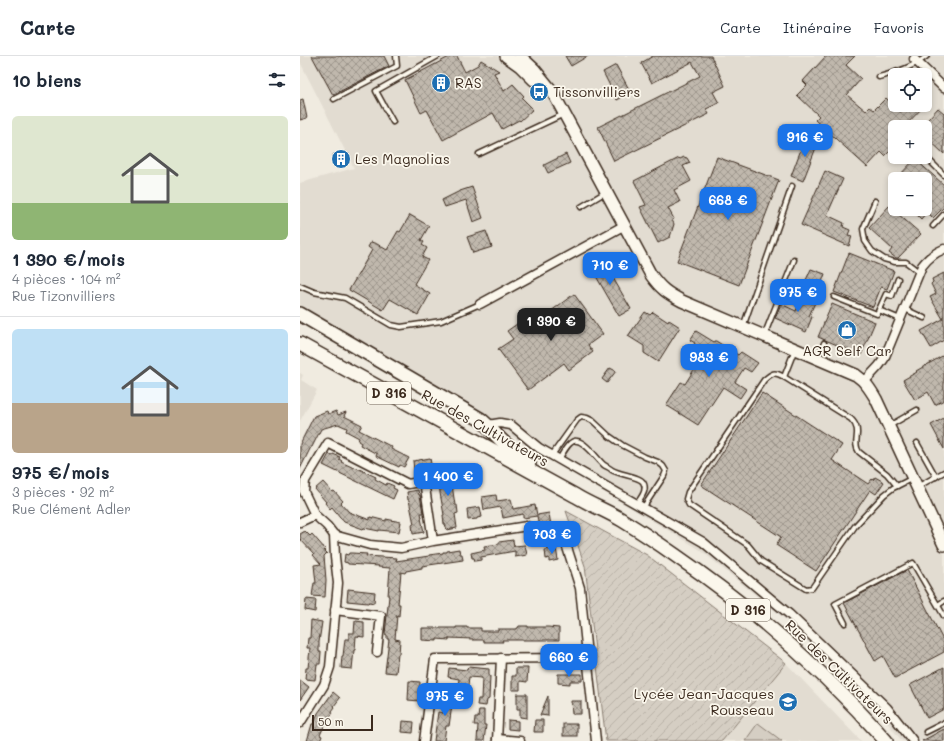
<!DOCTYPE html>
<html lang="fr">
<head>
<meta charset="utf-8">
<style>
  :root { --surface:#fff; --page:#f6f6f7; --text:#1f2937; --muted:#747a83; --line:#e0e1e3; --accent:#1a73e8 }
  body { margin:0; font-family:Mali,sans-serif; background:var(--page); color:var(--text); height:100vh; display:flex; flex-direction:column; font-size:15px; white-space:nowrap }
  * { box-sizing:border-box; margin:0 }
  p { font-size:13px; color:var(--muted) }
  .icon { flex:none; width:22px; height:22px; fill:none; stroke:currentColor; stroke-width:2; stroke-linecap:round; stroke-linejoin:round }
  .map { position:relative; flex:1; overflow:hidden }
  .drawer { display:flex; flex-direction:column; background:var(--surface); width:300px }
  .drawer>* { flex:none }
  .fabs { position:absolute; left:588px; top:12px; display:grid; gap:8px }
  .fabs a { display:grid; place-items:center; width:44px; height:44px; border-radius:6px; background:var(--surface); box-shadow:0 2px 6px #0003; font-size:20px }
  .scale { position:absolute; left:12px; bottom:10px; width:61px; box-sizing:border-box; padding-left:4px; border:2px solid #3b2a1e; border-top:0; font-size:11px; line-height:14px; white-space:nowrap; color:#3b2a1e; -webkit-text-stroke:3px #fbf7ec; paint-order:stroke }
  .price { position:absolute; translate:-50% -34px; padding:0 9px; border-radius:8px; background:var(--accent); color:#fff; font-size:13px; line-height:26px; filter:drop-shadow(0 1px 2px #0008) }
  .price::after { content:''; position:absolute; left:50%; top:24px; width:12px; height:9px; margin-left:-6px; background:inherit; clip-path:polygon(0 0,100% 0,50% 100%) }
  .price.current { background:#222; color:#fff }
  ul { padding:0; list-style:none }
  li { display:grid; align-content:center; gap:8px; height:212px; padding:0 12px }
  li+li { border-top:1px solid var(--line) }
  li span { display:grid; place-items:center; height:124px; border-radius:6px; color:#555 }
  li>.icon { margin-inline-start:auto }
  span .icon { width:72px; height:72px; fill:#fffc; stroke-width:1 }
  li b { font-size:17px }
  h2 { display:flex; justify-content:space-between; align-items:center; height:48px; padding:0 12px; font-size:17px }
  header { display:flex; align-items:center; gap:24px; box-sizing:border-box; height:56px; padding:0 20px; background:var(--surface); border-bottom:1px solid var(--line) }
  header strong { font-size:19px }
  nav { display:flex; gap:22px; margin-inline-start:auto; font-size:14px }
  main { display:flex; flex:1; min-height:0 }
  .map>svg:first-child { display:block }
</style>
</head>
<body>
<header>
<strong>Carte</strong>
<nav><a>Carte</a><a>Itinéraire</a><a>Favoris</a></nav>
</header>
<main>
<section class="drawer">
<h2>10 biens<svg class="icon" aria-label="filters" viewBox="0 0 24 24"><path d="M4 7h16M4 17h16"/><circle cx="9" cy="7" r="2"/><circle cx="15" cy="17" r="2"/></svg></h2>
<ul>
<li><span style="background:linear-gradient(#dfe7d0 70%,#8fb573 0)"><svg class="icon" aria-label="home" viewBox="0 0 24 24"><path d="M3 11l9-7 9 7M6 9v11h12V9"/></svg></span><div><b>1 390 €/mois</b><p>4 pièces · 104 m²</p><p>Rue Tizonvilliers</p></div></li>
<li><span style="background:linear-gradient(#bfe0f5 60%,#b9a48a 0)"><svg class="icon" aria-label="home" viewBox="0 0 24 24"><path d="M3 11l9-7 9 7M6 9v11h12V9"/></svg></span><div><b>975 €/mois</b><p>3 pièces · 92 m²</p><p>Rue Clément Adler</p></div></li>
</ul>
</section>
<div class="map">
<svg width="644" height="685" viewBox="0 0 644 685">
  <defs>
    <pattern id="garden-furrows" width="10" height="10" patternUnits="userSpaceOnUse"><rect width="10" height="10" fill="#d5cec3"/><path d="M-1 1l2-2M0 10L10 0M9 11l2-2" fill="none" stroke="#b8b1a7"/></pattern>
    <pattern id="building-cross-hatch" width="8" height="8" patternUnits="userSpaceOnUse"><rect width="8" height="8" fill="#c0b8ad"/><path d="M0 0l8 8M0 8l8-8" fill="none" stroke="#9d968c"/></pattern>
  </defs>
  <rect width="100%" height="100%" fill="#f0ebe0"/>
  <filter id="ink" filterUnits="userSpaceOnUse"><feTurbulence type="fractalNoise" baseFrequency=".025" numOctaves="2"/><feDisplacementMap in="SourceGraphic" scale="8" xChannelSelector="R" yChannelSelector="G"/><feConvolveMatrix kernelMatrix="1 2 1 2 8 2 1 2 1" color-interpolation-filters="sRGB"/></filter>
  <g filter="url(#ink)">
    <g fill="#e2dcd1" fill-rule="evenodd">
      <path d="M0,0H197L212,9L223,0H644V685H602L581,659L486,564L399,493L0,253V127L54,112L0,6ZM595,19H625V49H595ZM595,71H625V101H595ZM595,123H625V153H595Z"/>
      <polygon points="0,317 3,319 1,324 17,334 0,365"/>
      <polygon points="486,607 561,685 422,685"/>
    </g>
    <polygon fill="url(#garden-furrows)" stroke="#887c70" points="266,455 347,499 486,607 422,685 306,685 285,510"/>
    <polygon fill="#d5cec3" stroke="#887c70" points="458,667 482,685 445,685"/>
    <g fill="url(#building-cross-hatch)" stroke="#3b2a1e">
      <polygon points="12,0 84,0 89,10 33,39"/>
      <polygon points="151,0 157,0 165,16 178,9 181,4 199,15 194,17 204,35 213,28 224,40 222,42 233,53 220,65 219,64 202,73 193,57 143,84 127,54 121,57 105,24"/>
      <polygon points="265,0 288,0 271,10"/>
      <polygon points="353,0 411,0 425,30 413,36 419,47 406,53 409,58 314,105 298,71 400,20 392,6 352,27 341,7"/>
      <polygon points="526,0 555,0 546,9 561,23 547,39 566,55 570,51 574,54 586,42 601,56 608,49 625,49 604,71 595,71 595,90 585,100 581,96 567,111 515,64 519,60 497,39 507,29 503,25"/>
      <polygon points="316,9 331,37 317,44 303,16"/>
      <polygon points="3,43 7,62 0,64 0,44"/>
      <polygon points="638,52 644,57 644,98 625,80 625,71 621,71"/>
      <polygon points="506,80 519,84 503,125 491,120"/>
      <polygon points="45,96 48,107 36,110 33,99"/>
      <polygon points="266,98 270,107 248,117 244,109"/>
      <polygon points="384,101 387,102 390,107 383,110 391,125 374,134 380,146 368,152 374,163 372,164 374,168 370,181 358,187 340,151 346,149 334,125 379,102 380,103"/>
      <polygon points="417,101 479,124 439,229 377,205"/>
      <polygon points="615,103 644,129 644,151 633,162 627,156 621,163 611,153 625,153 625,123 596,123"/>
      <polygon points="525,115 543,123 527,159 544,167 543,171 550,174 548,179 552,180 549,190 501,169"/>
      <polygon points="172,131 183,162 173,166 166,144 145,151 142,144 160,135"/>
      <polygon points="589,150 621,178 598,202 596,202 589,197 592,193 569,172"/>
      <polygon points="110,159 129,170 121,184 124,186 122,189 127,192 122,201 128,204 114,228 130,238 118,259 90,243 83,254 49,234 72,194 68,191 71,186 77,188 87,194 98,175 100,176"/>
      <polygon points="186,175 192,191 173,197 167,181"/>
      <polygon points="549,197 594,215 587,233 581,231 573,251 534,236"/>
      <polygon points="301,201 331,253 319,260 289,208"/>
      <polygon points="511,213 525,218 520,231 509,226 509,225 506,224"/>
      <polygon points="644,217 644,284 631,292 621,275 643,263 630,241 636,238 631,228 633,226 632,223"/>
      <polygon points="504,237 517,242 509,260 512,261 506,276 475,262 481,248 496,255"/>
      <polygon points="274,238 303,278 288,289 293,296 269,314 264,307 228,334 198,293 213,283 207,275 227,261 232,261 239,264"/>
      <polygon points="532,248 575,266 561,299 518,281"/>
      <polygon points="345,256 350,259 353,256 368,266 369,264 380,271 358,306 344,297 344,290 328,280"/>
      <polygon points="396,275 414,286 414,285 416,285 438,299 441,296 458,307 451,316 444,312 435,326 446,333 440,342 423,331 398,369 366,349 381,326 385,328 395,312 385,306 395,287 390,284"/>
      <polygon points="644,299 644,344 635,349 628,336 615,344 603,324 617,316 616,315"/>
      <polygon points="310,312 316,315 307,327 302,323"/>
      <polygon points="462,337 542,389 532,404 568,428 572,423 573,424 575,421 584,426 576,438 570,434 516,515 476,489 481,481 401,429"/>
      <polygon points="27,355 28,358 36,355 38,359 46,356 44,360 62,369 59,374 92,391 91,393 109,402 104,411 100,409 99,411 76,400 77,398 60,389 61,387 58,385 59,382 46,375 47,372 38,368 21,373 12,391 11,391 0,413 0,388 14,360"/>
      <polygon points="644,362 644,393 631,369"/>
      <polygon points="29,398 32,400 33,398 40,401 39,403 42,405 41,406 54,412 55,411 76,421 75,423 86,429 87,427 94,430 93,432 97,434 93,443 23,409"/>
      <polygon points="130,402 132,414 120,416 119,414 114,414 113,405"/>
      <polygon points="151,409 154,428 152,429 155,449 157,449 158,457 155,458 157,472 147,474 145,468 144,468 143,459 144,459 140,437 139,422 137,412"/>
      <polygon points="23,426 32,436 34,435 43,445 41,447 49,456 70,464 70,461 86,465 86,463 101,466 99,476 79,474 79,475 64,472 63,473 44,466 32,451 30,453 25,447 26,446 15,433"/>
      <polygon points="118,434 119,439 120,439 123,457 121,457 122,462 121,462 124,476 113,478 112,468 114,468 109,444 108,444 107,436"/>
      <polygon points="196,439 197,445 211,443 213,453 235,449 237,459 249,457 251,470 239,472 237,460 223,462 223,458 203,462 201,451 184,454 182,441"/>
      <polygon points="180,451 182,461 177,462 177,463 168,464 167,453"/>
      <polygon points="5,475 10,480 12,478 25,493 24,494 27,497 24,500 26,524 25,541 12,540 14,527 16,527 14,509 21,508 13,499 14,498 0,483 0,478"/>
      <polygon points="213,484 214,491 214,490 225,489 227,499 215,501 215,495 181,501 181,504 175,505 174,502 172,502 171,497 185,494 184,490 199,488 199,486"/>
      <polygon points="256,492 258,504 249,506 249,502 246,503 245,494"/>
      <polygon points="159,493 160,498 162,498 163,504 122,510 122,512 106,515 105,517 101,516 98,548 100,548 99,560 97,559 95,583 100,584 99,598 98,598 96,617 85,616 89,583 87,583 87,579 85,578 89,540 88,540 90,512 78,511 79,510 48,508 48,507 44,506 45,498 48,499 49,497 52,497 67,498 66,500 97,502 96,505 129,500 129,499 143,497 143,496 147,496 147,495"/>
      <polygon points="607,514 644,586 644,596 595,622 583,600 575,605 544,547"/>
      <polygon points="48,533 75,536 74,547 69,546 68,547 47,545"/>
      <polygon points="6,543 16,544 15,556 5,554"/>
      <polygon points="11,564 22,566 19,586 19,596 21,596 20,608 17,608 15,624 5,623 6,612 8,612 10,592 7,592 8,582 10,582"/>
      <polygon points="55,565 64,566 64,581 56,580 55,594 54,594 52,613 41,612 42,600 43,600 45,583 49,583 49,577 54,577"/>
      <polygon points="219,570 228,570 228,571 248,571 259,572 259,584 202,584 203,586 184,586 184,584 173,584 173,583 149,582 149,584 137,583 137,585 122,584 122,572 156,572 156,571 167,571 167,572 181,572 181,575 198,575 198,573 217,573 217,572 218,572"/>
      <polygon points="168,611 189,613 189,620 190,620 189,643 187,644 186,650 177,649 178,643 181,643 182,622 169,621 168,630 166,630 165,639 157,638 159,623 148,621 149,612 167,614"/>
      <polygon points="644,611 644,653 627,662 610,629"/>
      <polygon points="216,612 228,612 227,626 220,625 220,634 212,634 212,620 216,620"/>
      <polygon points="258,618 282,618 282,625 270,625 270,628 258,627"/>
      <polygon points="0,624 9,631 0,644"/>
      <polygon points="109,625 120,626 119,645 108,644"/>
      <polygon points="33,636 40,642 34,650 35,651 32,655 33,657 27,664 20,679 22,680 20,685 7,685 12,668 13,668 18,657"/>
      <polygon points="145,636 156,637 155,649 152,649 149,670 146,670 144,685 134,685 138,656 143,657"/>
      <polygon points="217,638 227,638 227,662 220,661 220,653 217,653"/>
      <polygon points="248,640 248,660 240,659"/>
      <polygon points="271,645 281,645 281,658 272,658"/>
      <polygon points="179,654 184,654 184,669 186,669 184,685 177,685 178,669 174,669 175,662 178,662"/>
      <polygon points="208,664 218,665 218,674 208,673"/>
      <polygon points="235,664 243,664 243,676 234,676"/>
      <polygon points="103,665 114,666 113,677 102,676"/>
      <rect x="263" y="668" width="14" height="12"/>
      <polygon points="644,673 644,685 622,685"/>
    </g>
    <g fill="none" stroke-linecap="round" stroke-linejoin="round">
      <g stroke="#3b2a1e" stroke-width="7">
        <g id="lane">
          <path d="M579,21C597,16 613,11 627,0"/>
          <polyline points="34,43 97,10 96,0"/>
          <polyline points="93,66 76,35 138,0"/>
          <polyline points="179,98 264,58"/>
          <polyline points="625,100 644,119"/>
          <polyline points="575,145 563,173 565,185 572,195 584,203 595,206 606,206 619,216"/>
          <polyline points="281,151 306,136"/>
          <polyline points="633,170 644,158"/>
          <polyline points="0,230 14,236 45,242 91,269 101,271 141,265 180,248"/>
          <polyline points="534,241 577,258 586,238 592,240 598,223"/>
          <polyline points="605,253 624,262"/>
          <polyline points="579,254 600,263"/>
          <polyline points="443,271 492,130"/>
          <polyline points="464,280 494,204"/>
          <path d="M495,293L484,321C474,315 472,317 464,324L388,436L386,443L389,449L448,489L461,505L506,533L512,532L555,470L584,439L593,432L611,423"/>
          <polyline points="518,302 524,287"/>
          <path d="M484,321L551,363C564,376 551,385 559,396L587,418L597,430"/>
          <polyline points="589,370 617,354"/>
          <polyline points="617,387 636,421"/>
          <polyline points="252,399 277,364 281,361 287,362 293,365 309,380 322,389 345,401 358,406 363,410 366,415 364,420 343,452"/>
          <path d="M259,404C262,398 270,383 277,385C286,386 297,403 304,409C307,411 310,412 312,414C320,419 339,420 343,426C348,434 341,441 337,448"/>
          <polyline points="617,431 644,416"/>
          <polyline points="638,549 644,545"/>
          <polyline points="545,567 535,548 613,507 644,560"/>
          <polyline points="626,676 644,667"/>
        </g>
      </g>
      <g stroke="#3b2a1e" stroke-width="11">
        <g id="street">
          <polyline points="614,3 644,32"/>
          <polyline points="180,248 325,169"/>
          <path d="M564,326L579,310L584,303L622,210C628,202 634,197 644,193"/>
          <polyline points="188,369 200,367 211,369 239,392 403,486 489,558 587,652 613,685"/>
          <polyline points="0,466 15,459"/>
          <path d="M133,485L124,425L108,428L28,387L5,425L4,436L15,459L27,470L34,479L70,489L101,492L133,485L227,470C239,483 246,487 265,485L280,532L296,685"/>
          <polyline points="35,554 81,560 77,596"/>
          <polyline points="0,667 24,629 30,611 38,527 35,501 34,479"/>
          <polyline points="197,683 220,685"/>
          <polyline points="124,685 135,603 288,602"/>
          <polyline points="197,685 201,602"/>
        </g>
      </g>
      <g stroke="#3b2a1e" stroke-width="14">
        <g id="secondary">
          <polyline points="206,0 220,10 234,24"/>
          <path d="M220,0L234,13L252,35L351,219C361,233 367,237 382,245L556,319C565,325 570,333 576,343L644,489"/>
        </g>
      </g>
      <g stroke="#3b2a1e" stroke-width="16">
        <g id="primary">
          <path d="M0,258L180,363C188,369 193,376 200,383C209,392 219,399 229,407"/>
          <path d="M0,288L276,440C291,449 307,455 322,464C340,475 358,487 375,499C452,552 524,615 586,685"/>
        </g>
      </g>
      <use href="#lane" stroke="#fbf7ec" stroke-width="4"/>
      <use href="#street" stroke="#fbf7ec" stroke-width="8"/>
      <use href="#secondary" stroke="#fbf7ec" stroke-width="11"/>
      <use href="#primary" stroke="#fbf7ec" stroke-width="13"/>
    </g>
  </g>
  <defs>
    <g id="building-disc" transform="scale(1)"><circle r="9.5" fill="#1f6fb2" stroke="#fbf7ec"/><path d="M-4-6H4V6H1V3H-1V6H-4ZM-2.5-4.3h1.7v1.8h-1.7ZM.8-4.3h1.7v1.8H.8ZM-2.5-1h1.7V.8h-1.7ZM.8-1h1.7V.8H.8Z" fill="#fff"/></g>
    <g id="bus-disc" transform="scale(1)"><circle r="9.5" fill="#1f6fb2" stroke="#fbf7ec"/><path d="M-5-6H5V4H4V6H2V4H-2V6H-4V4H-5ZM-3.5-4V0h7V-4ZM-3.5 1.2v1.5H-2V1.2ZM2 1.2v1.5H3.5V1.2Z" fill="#fff"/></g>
    <g id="shop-disc" transform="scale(1)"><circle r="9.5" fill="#1f6fb2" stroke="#fbf7ec"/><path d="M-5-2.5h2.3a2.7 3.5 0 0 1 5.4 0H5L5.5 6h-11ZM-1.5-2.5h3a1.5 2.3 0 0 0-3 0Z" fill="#fff"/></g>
    <g id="school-disc" transform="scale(1)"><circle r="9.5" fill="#1f6fb2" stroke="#fbf7ec"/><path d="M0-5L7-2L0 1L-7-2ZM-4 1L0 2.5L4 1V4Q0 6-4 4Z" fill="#fff"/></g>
  </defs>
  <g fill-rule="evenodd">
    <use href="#building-disc" x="141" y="27"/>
    <use href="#bus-disc" x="239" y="36"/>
    <use href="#building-disc" x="41" y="103"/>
    <use href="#shop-disc" x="547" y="274"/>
    <use href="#school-disc" x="488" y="646"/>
  </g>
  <g text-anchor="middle" stroke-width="3.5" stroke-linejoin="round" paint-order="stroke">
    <g fill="#fbf7ec" stroke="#75685c" stroke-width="1">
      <rect x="67" y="326" width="44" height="22" rx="3"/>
      <rect x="426" y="543" width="44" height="22" rx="3"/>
    </g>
    <g font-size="13" font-weight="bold" fill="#3b2a1e">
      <text x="89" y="342">D 316</text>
      <text x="448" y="559">D 316</text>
    </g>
    <g font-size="14" fill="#3b2a1e" stroke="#fbf7ec" text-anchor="start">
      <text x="155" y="32">RAS</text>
      <text x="253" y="41">Tissonvilliers</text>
      <text x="55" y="108">Les Magnolias</text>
      <text x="547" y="300" text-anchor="middle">AGR Self Car</text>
      <text x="474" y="643" text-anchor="end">Lycée Jean-Jacques<tspan x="474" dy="16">Rousseau</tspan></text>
    </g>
    <g font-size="14" fill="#3b2a1e" stroke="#fbf7ec">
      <text transform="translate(185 372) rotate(29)" y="5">Rue des Cultivateurs</text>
      <text transform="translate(539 616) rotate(44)" y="5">Rue des Cultivateurs</text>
    </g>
  </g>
</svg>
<div class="fabs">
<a><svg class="icon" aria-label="locate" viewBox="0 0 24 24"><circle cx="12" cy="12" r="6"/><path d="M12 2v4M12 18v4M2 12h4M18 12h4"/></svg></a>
<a>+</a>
<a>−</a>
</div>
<div class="scale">50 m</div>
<b class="price" style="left:505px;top:102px">916 €</b>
<b class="price" style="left:428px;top:165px">668 €</b>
<b class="price" style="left:310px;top:230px">710 €</b>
<b class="price" style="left:498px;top:257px">975 €</b>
<b class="price current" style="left:251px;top:286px">1 390 €</b>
<b class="price" style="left:409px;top:322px">983 €</b>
<b class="price" style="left:148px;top:441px">1 400 €</b>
<b class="price" style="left:252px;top:499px">703 €</b>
<b class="price" style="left:269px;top:622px">660 €</b>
<b class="price" style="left:145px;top:661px">975 €</b>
</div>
</main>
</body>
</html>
